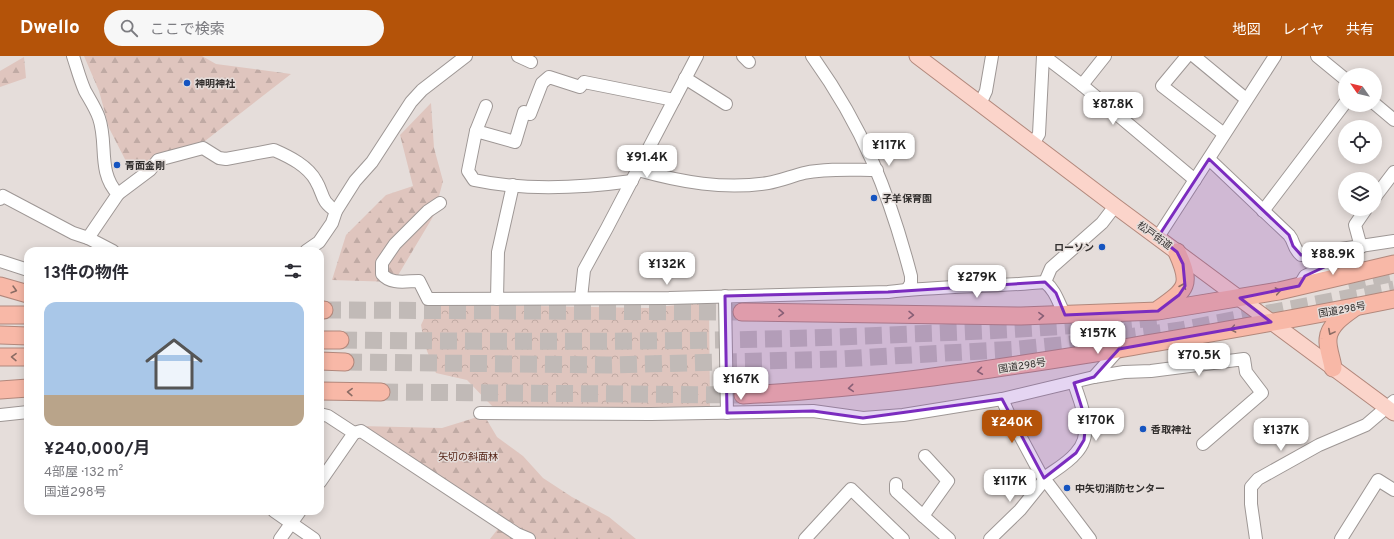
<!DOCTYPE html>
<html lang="ja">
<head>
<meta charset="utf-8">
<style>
  :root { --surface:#fff; --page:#f7f7f7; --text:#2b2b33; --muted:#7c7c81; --line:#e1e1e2; --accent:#b45309 }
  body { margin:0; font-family:Overpass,"Noto Sans JP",sans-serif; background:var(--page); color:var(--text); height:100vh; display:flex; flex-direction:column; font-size:15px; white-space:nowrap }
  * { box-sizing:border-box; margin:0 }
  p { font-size:13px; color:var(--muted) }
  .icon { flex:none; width:22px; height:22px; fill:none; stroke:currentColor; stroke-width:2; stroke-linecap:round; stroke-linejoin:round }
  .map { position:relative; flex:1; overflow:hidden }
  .drawer { position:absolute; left:24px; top:191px; width:300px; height:268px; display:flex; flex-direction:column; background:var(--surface); border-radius:12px; box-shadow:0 2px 10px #0003 }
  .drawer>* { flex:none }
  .needle { width:26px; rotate:304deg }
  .fabs { position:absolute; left:1338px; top:12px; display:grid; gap:8px }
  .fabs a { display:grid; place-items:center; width:44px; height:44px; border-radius:50%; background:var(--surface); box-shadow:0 2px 10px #0003; font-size:20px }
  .price { position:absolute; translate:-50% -34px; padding:0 9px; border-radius:8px; background:#fff; color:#222; font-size:13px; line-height:26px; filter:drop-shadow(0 1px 2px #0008) }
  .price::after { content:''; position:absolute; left:50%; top:24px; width:12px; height:9px; margin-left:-6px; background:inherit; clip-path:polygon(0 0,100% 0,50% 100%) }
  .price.selected { background:var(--accent); color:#fff }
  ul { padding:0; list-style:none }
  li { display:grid; align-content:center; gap:8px; height:212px; padding:0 20px }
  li+li { border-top:1px solid var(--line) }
  li span { display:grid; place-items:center; height:124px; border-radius:12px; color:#555 }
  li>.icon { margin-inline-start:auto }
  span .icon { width:72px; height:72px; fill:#fffc; stroke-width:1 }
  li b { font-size:17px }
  h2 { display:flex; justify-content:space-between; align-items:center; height:48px; padding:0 20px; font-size:17px }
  header { display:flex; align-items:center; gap:24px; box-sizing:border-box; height:56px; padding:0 20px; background:var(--accent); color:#fff }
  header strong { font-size:19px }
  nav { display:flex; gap:22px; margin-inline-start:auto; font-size:14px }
  .search { width:280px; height:36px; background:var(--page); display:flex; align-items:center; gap:10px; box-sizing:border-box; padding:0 14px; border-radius:22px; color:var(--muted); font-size:15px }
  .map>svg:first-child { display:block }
</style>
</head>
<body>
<header>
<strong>Dwello</strong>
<div class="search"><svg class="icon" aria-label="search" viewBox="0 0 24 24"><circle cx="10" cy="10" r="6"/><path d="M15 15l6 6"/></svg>ここで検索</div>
<nav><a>地図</a><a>レイヤ</a><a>共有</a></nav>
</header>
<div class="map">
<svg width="1394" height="483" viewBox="0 0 1394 483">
  <defs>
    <pattern id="forest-firs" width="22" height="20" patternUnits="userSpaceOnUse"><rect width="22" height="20" fill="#dfc5be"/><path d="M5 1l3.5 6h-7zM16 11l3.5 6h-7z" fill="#c0aaa4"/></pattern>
    <pattern id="park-crowns" width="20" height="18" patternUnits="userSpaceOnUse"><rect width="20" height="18" fill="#dfc5be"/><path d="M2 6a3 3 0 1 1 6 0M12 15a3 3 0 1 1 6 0" fill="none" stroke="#c0aaa4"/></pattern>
  </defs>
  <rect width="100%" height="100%" fill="#e5ddda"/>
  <g fill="url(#forest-firs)">
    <polygon points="84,0 202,0 216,8 291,18 205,85 156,101 131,115 109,72 99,35"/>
    <polygon points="24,1 26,22 0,31 0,15"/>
    <polygon points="431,47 434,92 443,125 434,159 394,226 332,224 346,179 386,139 413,130 400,79"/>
    <polygon points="484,359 497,381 523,400 543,422 572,441 609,461 636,483 490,483 504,465 360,370 442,372"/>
  </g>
  <polygon fill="url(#park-crowns)" points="431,248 649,252 685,248 709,248 710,351 493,351 467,324 436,317 425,290 421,269"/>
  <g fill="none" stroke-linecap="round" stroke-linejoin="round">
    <g stroke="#c1bab7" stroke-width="17" stroke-dasharray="17 8" stroke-linecap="butt">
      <polyline points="1348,227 1394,217"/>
      <polyline points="324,254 742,256"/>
      <path d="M340,284C530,286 720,287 910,278C994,275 1077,271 1161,261"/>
      <polyline points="345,306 608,309 838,303 1019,293 1091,286 1181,274 1394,233"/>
      <polyline points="381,336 743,339"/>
    </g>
    <g stroke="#9e9795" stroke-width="14">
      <g id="minor">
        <polyline points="518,0 531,6"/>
        <polyline points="743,0 749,6"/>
        <path d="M812,0C863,71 889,136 911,220V227L907,234"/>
        <polyline points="1044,0 1082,29 1195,124"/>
        <polyline points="1187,0 1162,30 1224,78"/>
        <polyline points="1194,0 1246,43"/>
        <polyline points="1317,0 1345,23"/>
        <polyline points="685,22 726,48"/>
        <polyline points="1082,29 1105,0"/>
        <polyline points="980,48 986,35 992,0"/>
        <polyline points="1375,48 1394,64"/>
        <polyline points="476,75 486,50"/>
        <polyline points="1033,88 1039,78 1043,0"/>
        <path d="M1209,103L1289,179C1295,186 1292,191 1301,199L1394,185"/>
        <path d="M638,114C681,126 724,134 768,127C780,125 792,120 804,117C828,112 853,114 877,114"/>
        <path d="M632,125C581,132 525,135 474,124L468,115L476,75L515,86L524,56L530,58L542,27L549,21L580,31L584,26L674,44"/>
        <path d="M118,138L150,114L158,104L203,92L219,102L226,103L274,94C290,101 308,110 316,125C324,138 320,145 336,155"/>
        <polyline points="1375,141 1394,116"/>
        <path d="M0,143L3,140L73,177L88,182L118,138C97,116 108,88 99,62C96,53 90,44 85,35C80,24 77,12 73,0"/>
        <path d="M440,147L428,155L395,188L382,207V218C391,229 406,225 419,225L428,243L669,242L888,236C940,230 992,231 1045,226C1056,235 1058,246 1065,259"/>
        <polyline points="1263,155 1345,47"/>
        <polyline points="1158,181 1275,0"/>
        <polyline points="88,182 113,195"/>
        <polyline points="1361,191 1355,169 1366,153"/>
        <polyline points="306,195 319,186 332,167 336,155 355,125 372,106 411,46 422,34 466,0"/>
        <polyline points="0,205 28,214"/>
        <polyline points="1045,226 1051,212 1102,167 1115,150"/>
        <polyline points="1299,230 1305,220 1335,206 1341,193"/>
        <polyline points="725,240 727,357"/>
        <polyline points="581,242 584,214 607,172 697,0"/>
        <polyline points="497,243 498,196 513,129"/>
        <polyline points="1094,321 1119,293"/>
        <polyline points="1002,343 1010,361 1040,417 1090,483"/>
        <polyline points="480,357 651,358 813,355 863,362 903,359 1002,343 1094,321 1124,316 1151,315 1244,303 1246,316 1262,337 1203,388"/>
        <polyline points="320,358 328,360 354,377 320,426"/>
        <polyline points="0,359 28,356"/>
        <polyline points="354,377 361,375 517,478 529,483"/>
        <polyline points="925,400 948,425 923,460 949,483"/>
        <path d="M1044,422C1055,414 1068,407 1076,397C1095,377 1081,349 1074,327"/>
        <polyline points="896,428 896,435 923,460"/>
        <polyline points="274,455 314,483"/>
        <polyline points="280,483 300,455"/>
        <polyline points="805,483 851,433 903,483"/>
        <polyline points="990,483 1020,454 1045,423"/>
        <polyline points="1256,483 1251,448 1251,431 1258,423 1319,389 1366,369 1394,345"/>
        <polyline points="1341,483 1378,424 1394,434"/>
      </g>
    </g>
    <g stroke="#b2887c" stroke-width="17">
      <polyline id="major" points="917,0 1115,150 1394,357"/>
    </g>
    <g stroke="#b2887c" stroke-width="19">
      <g id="highway">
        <polyline points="0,230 28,238"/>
        <path d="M1159,253C1187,233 1192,229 1177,196"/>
        <polyline points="320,254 324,254"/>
        <polyline points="742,256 1021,260 1158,255 1279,235 1394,208"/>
        <polyline points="0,259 28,259"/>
        <polyline points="0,279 28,280"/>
        <polyline points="320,284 340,284"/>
        <polyline points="0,301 28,301"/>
        <polyline points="320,305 345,306"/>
        <path d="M1333,312C1332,303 1327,292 1328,283C1329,269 1344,259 1354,252"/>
        <polyline points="0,334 28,332"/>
        <polyline points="320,335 381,336"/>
        <path d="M743,339C863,333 982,315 1101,296C1199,279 1297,263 1394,243"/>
      </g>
    </g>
    <use href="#minor" stroke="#fff" stroke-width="12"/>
    <use href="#major" stroke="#fbd4ca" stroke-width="15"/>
    <use href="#highway" stroke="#f8b8a7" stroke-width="17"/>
  </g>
  <defs><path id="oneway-chevron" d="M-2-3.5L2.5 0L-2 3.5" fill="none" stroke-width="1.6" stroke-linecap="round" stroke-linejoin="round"/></defs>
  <g stroke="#8b6c64">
    <use href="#oneway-chevron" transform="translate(1183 230) rotate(-67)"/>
    <use href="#oneway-chevron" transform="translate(14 234) rotate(16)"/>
    <use href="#oneway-chevron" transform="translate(1278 235) rotate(-11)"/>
    <use href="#oneway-chevron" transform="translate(781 257) rotate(1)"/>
    <use href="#oneway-chevron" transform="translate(911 259) rotate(1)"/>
    <use href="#oneway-chevron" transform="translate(1041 260) rotate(-2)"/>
    <use href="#oneway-chevron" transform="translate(1233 273) rotate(169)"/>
    <use href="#oneway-chevron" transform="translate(1331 276) rotate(118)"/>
    <use href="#oneway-chevron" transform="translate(14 301) rotate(-179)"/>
    <use href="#oneway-chevron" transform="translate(980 315) rotate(172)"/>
    <use href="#oneway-chevron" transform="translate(851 332) rotate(175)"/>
    <use href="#oneway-chevron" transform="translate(350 336) rotate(-178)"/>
  </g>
  <path fill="#7b2cbf" fill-opacity="0.2" stroke="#7b2cbf" stroke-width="3" stroke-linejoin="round" d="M1209,103L1289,179L1293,190L1301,199L1341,193L1335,206L1305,220L1299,230L1240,242L1271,266L1119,293L1094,321L1074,327L1086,365L1084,384L1076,397L1044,422L1002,343L863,362L813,355L727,357L725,240L888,236L1045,226L1056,237L1065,259L1158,255L1179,239L1185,230L1183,208L1177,196L1158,181Z"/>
  <g fill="#1554c0" stroke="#e5ddda" stroke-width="1.5">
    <circle cx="187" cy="27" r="4"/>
    <circle cx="117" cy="109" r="4"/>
    <circle cx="874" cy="142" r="4"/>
    <circle cx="1102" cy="191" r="4"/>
    <circle cx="1143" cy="373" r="4"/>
    <circle cx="1067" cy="432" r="4"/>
  </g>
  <g text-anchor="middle" stroke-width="3" stroke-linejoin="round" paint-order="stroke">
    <g font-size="10" font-weight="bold" fill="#312e2d" stroke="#e5ddda" text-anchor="start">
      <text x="195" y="31">神明神社</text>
      <text x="125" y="113">青面金剛</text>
      <text x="882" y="146">子羊保育園</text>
      <text x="1094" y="195" text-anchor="end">ローソン</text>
      <text x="1151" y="377">香取神社</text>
      <text x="1075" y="436">中矢切消防センター</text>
    </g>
    <g font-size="10" fill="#312e2d" stroke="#e5ddda">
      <text transform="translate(1155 179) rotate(36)" y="4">松戸街道</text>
      <text transform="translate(1342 253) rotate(-10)" y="4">国道298号</text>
      <text transform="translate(1022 309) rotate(-9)" y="4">国道298号</text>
    </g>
    <g font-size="10" fill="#542316" stroke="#e5ddda">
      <text x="468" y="404">矢切の斜面林</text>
    </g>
  </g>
</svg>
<div class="fabs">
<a><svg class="needle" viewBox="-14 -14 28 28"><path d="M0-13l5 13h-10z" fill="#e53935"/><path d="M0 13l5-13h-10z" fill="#7c7c81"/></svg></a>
<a><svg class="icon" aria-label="locate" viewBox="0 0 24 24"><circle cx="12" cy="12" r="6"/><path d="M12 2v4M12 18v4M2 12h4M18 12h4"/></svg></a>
<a><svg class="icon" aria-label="layers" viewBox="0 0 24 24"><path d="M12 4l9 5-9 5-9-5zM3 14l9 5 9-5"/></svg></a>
</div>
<b class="price" style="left:1113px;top:70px">¥87.8K</b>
<b class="price" style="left:889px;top:111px">¥117K</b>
<b class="price" style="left:647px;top:123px">¥91.4K</b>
<b class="price" style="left:1333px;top:220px">¥88.9K</b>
<b class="price" style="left:667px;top:230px">¥132K</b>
<b class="price" style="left:977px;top:243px">¥279K</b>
<b class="price" style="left:1098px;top:299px">¥157K</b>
<b class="price" style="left:1199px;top:321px">¥70.5K</b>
<b class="price" style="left:741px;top:345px">¥167K</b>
<b class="price" style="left:1096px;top:386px">¥170K</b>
<b class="price selected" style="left:1012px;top:388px">¥240K</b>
<b class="price" style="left:1281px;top:396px">¥137K</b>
<b class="price" style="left:1010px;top:447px">¥117K</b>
<section class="drawer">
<h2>13件の物件<svg class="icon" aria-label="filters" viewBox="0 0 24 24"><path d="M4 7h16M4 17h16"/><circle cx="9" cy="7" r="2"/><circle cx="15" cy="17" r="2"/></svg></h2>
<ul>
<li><span style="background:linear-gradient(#a9c7e8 75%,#b9a48a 0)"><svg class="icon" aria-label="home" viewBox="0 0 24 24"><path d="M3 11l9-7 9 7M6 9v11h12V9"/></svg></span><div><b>¥240,000/月</b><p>4部屋 · 132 m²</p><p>国道298号</p></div></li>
</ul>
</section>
</div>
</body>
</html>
